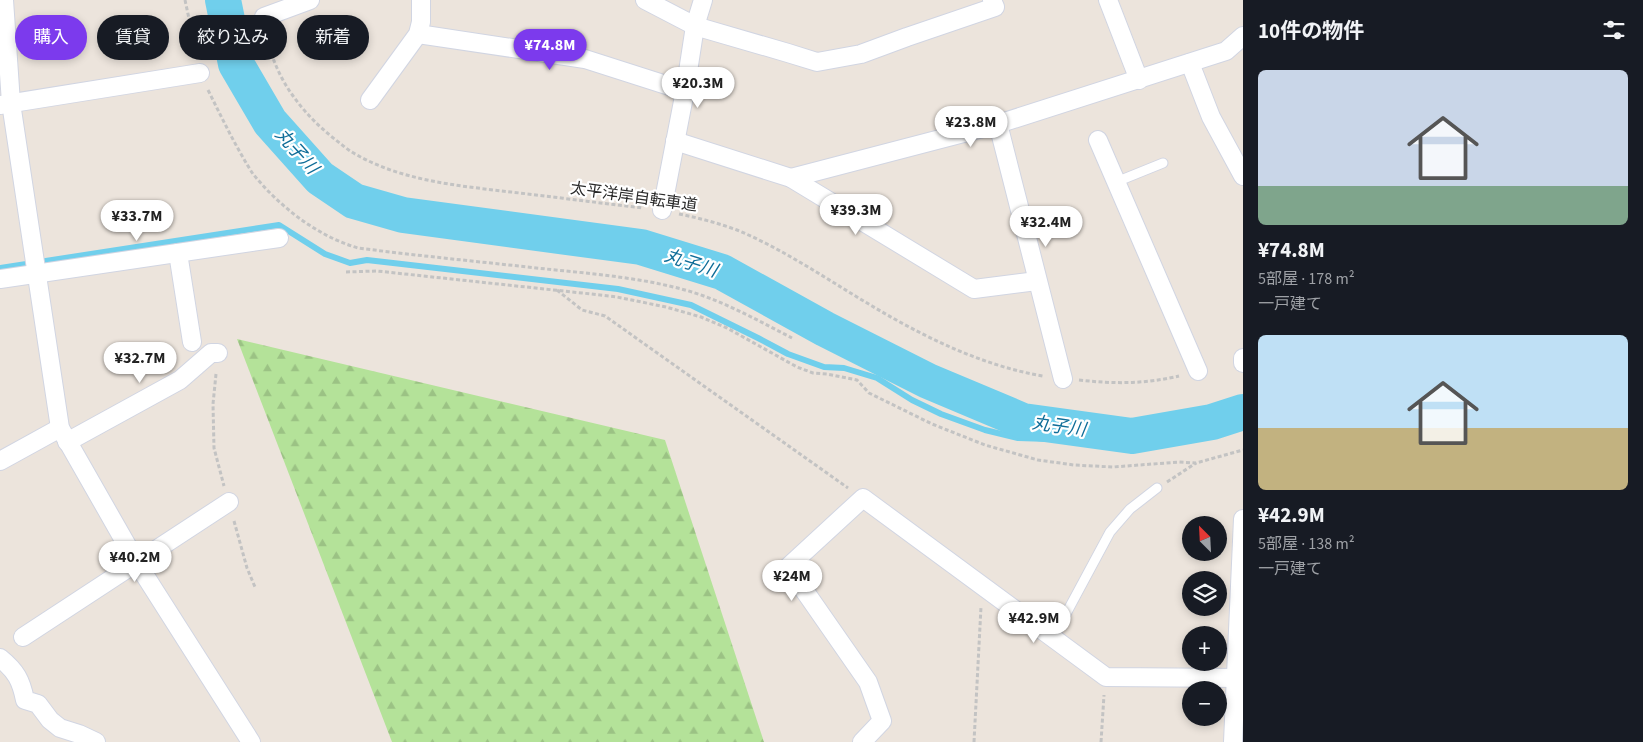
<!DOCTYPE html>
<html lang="ja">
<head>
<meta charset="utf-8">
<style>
  :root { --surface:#171b24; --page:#20242c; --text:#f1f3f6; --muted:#9ea1a6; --accent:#7c3aed }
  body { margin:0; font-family:"Source Sans 3","Noto Sans JP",sans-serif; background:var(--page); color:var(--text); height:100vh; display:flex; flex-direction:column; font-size:19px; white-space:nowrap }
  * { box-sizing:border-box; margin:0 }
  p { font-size:16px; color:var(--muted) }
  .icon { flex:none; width:28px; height:28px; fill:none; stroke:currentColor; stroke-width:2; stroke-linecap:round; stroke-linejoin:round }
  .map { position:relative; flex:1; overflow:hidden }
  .drawer { display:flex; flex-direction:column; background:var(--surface); width:400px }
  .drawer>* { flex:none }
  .banner { position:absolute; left:15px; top:15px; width:475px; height:45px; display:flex; gap:10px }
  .needle { width:32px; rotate:336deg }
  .tools { position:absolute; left:1182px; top:516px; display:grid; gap:10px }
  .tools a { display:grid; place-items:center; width:45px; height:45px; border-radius:50%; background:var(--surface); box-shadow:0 2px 8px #0003; font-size:25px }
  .price { position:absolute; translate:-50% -42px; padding:0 11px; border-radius:18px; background:#fff; color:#222; font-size:16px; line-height:32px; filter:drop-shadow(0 1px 2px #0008) }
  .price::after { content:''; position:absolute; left:50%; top:30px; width:15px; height:11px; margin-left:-8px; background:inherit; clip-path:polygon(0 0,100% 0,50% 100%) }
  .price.on { background:var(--accent); color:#fff }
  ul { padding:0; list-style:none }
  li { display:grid; align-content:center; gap:10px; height:265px; padding:0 15px }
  li span { display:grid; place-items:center; height:155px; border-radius:8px; color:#555 }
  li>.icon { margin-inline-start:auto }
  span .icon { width:90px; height:90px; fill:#fffc; stroke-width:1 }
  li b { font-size:21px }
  h2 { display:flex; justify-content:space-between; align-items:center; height:60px; padding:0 15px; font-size:21px }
  .pill { padding:0 18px; border-radius:22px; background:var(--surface); box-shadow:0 2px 8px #0003; font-size:18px; line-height:45px }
  .pill.on { background:var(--accent); color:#fff }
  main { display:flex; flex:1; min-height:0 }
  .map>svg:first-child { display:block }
</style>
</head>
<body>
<main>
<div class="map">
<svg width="1243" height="742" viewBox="0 0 1243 742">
  <defs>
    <pattern id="forest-firs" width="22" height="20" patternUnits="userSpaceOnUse" patternTransform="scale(1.25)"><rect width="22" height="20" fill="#b4e299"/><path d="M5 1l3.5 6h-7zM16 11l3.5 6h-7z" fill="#9bc284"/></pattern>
  </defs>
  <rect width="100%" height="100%" fill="#ece4dc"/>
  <polygon fill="url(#forest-firs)" points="237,339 665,440 764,742 392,742"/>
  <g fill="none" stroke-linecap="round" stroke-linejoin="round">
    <polyline stroke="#70cfec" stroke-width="6" points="0,268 279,225 325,254 350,263 367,260 618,289 691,305 758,338 788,354 824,367 844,368 877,378 912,400 941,414 985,430 1018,438 1049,439 1132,436"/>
    <polyline stroke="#70cfec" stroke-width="36" points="223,0 236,64 270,122 320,178 354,201 403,215 641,247 722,272 825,329 928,381 1023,421 1132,436 1212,422 1243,412"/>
    <g stroke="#d1d5e2" stroke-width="11">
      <g id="lane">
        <polyline points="1116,182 1163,163"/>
        <polyline points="1053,638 1110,532 1130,509 1157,488"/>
      </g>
    </g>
    <g stroke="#d1d5e2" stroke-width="20">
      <g id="street">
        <polyline points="4,0 11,103 60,428 137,563 251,742"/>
        <polyline points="645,0 695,26 788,53 817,62 861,54 907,37 995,7 992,0"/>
        <polyline points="1108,0 1139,80"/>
        <polyline points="264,17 310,0"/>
        <polyline points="418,34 585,59 685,91"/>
        <polyline points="1190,63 1211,117 1243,176"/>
        <polyline points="370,100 418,34 421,22 421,0"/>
        <polyline points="0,105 200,73"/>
        <polyline points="998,124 1063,379"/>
        <polyline points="1098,140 1198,371"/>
        <polyline points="675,141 791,178 974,289 1037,281"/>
        <polyline points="791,178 998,124 1226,51 1243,36"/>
        <polyline points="662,210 685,91 695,26 703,0"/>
        <polyline points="178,253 192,342"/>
        <polyline points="0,279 279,238"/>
        <polyline points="1243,358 1243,363"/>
        <polyline points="67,442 180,380 211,353 218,353"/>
        <polyline points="0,461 60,428"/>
        <polyline points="23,637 229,502"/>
        <path d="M0,658C16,671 21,680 25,700L38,704L50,720L60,728L79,734L96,742"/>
        <polyline points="862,742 882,721 868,682 788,567 863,498 1106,677 1243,678"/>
        <polyline points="1233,742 1243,519"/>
      </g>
    </g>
    <g stroke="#c3c3c3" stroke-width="3" stroke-dasharray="4 2.5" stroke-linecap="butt">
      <polyline points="185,0 197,56"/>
      <path d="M267,34C274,80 305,117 341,144C346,148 351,152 357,155C403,181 460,186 511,192C555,197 599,203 643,208"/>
      <path d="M208,90C219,112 229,133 241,154C245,161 249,168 253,174C280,207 317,236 358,248C420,256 483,262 546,269C595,274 645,278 692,292C727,303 759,321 792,338"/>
      <path d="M679,214C699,218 718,223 737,230C785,250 828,280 872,306C924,337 983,366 1043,376"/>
      <polyline points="346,272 377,271 582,293 617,297 666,307 701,317 727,328 797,367 813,373 827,374 857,380 869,393 932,424 985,445 1038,460 1074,465 1113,467 1179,462 1196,463 1243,450"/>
      <polyline points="557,290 582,310 605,316 848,488"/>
      <polyline points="216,374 213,404 214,448 224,486"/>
      <path d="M1079,380C1114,384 1145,384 1179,376"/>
      <polyline points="1167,482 1196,463"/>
      <polyline points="234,521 247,568 255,587"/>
      <polyline points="974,742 981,607"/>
      <polyline points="1101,742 1104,695"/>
    </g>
    <use href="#lane" stroke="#fff" stroke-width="9"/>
    <use href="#street" stroke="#fff" stroke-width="18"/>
  </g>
  <g text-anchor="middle" stroke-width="4.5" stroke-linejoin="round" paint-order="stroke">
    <g font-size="16" fill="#2a2a2a" stroke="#fff">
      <text transform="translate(634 196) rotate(8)" y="6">太平洋岸自転車道</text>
    </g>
    <g font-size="18" font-style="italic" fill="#0f6d98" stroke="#fff">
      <text transform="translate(297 151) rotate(48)" y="6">丸子川</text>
      <text transform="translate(691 263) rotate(18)" y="6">丸子川</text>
      <text transform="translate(1059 426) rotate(8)" y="6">丸子川</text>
    </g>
  </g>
</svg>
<div class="tools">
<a><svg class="needle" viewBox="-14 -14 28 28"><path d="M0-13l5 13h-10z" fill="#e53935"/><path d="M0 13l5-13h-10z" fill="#9ea1a6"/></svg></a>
<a><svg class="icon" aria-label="layers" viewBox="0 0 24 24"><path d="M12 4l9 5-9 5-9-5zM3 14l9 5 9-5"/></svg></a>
<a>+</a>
<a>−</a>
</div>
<b class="price on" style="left:550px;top:71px">¥74.8M</b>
<b class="price" style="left:698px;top:109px">¥20.3M</b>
<b class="price" style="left:971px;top:148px">¥23.8M</b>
<b class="price" style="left:856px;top:236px">¥39.3M</b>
<b class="price" style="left:137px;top:242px">¥33.7M</b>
<b class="price" style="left:1046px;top:248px">¥32.4M</b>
<b class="price" style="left:140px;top:384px">¥32.7M</b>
<b class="price" style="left:135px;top:583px">¥40.2M</b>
<b class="price" style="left:792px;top:602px">¥24M</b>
<b class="price" style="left:1034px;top:644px">¥42.9M</b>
<div class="banner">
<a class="pill on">購入</a>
<a class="pill">賃貸</a>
<a class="pill">絞り込み</a>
<a class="pill">新着</a>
</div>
</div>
<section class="drawer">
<h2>10件の物件<svg class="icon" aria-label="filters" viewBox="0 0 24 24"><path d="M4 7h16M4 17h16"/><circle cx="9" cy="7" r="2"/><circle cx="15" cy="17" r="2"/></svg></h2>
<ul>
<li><span style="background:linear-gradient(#c9d6e8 75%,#7fa58c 0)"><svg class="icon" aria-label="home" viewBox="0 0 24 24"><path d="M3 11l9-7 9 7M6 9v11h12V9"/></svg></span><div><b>¥74.8M</b><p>5部屋 · 178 m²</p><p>一戸建て</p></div></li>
<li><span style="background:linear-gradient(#bfe0f5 60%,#c2b280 0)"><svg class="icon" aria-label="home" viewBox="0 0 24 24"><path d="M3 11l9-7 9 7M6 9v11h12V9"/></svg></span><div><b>¥42.9M</b><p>5部屋 · 138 m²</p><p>一戸建て</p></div></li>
</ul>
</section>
</main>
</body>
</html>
